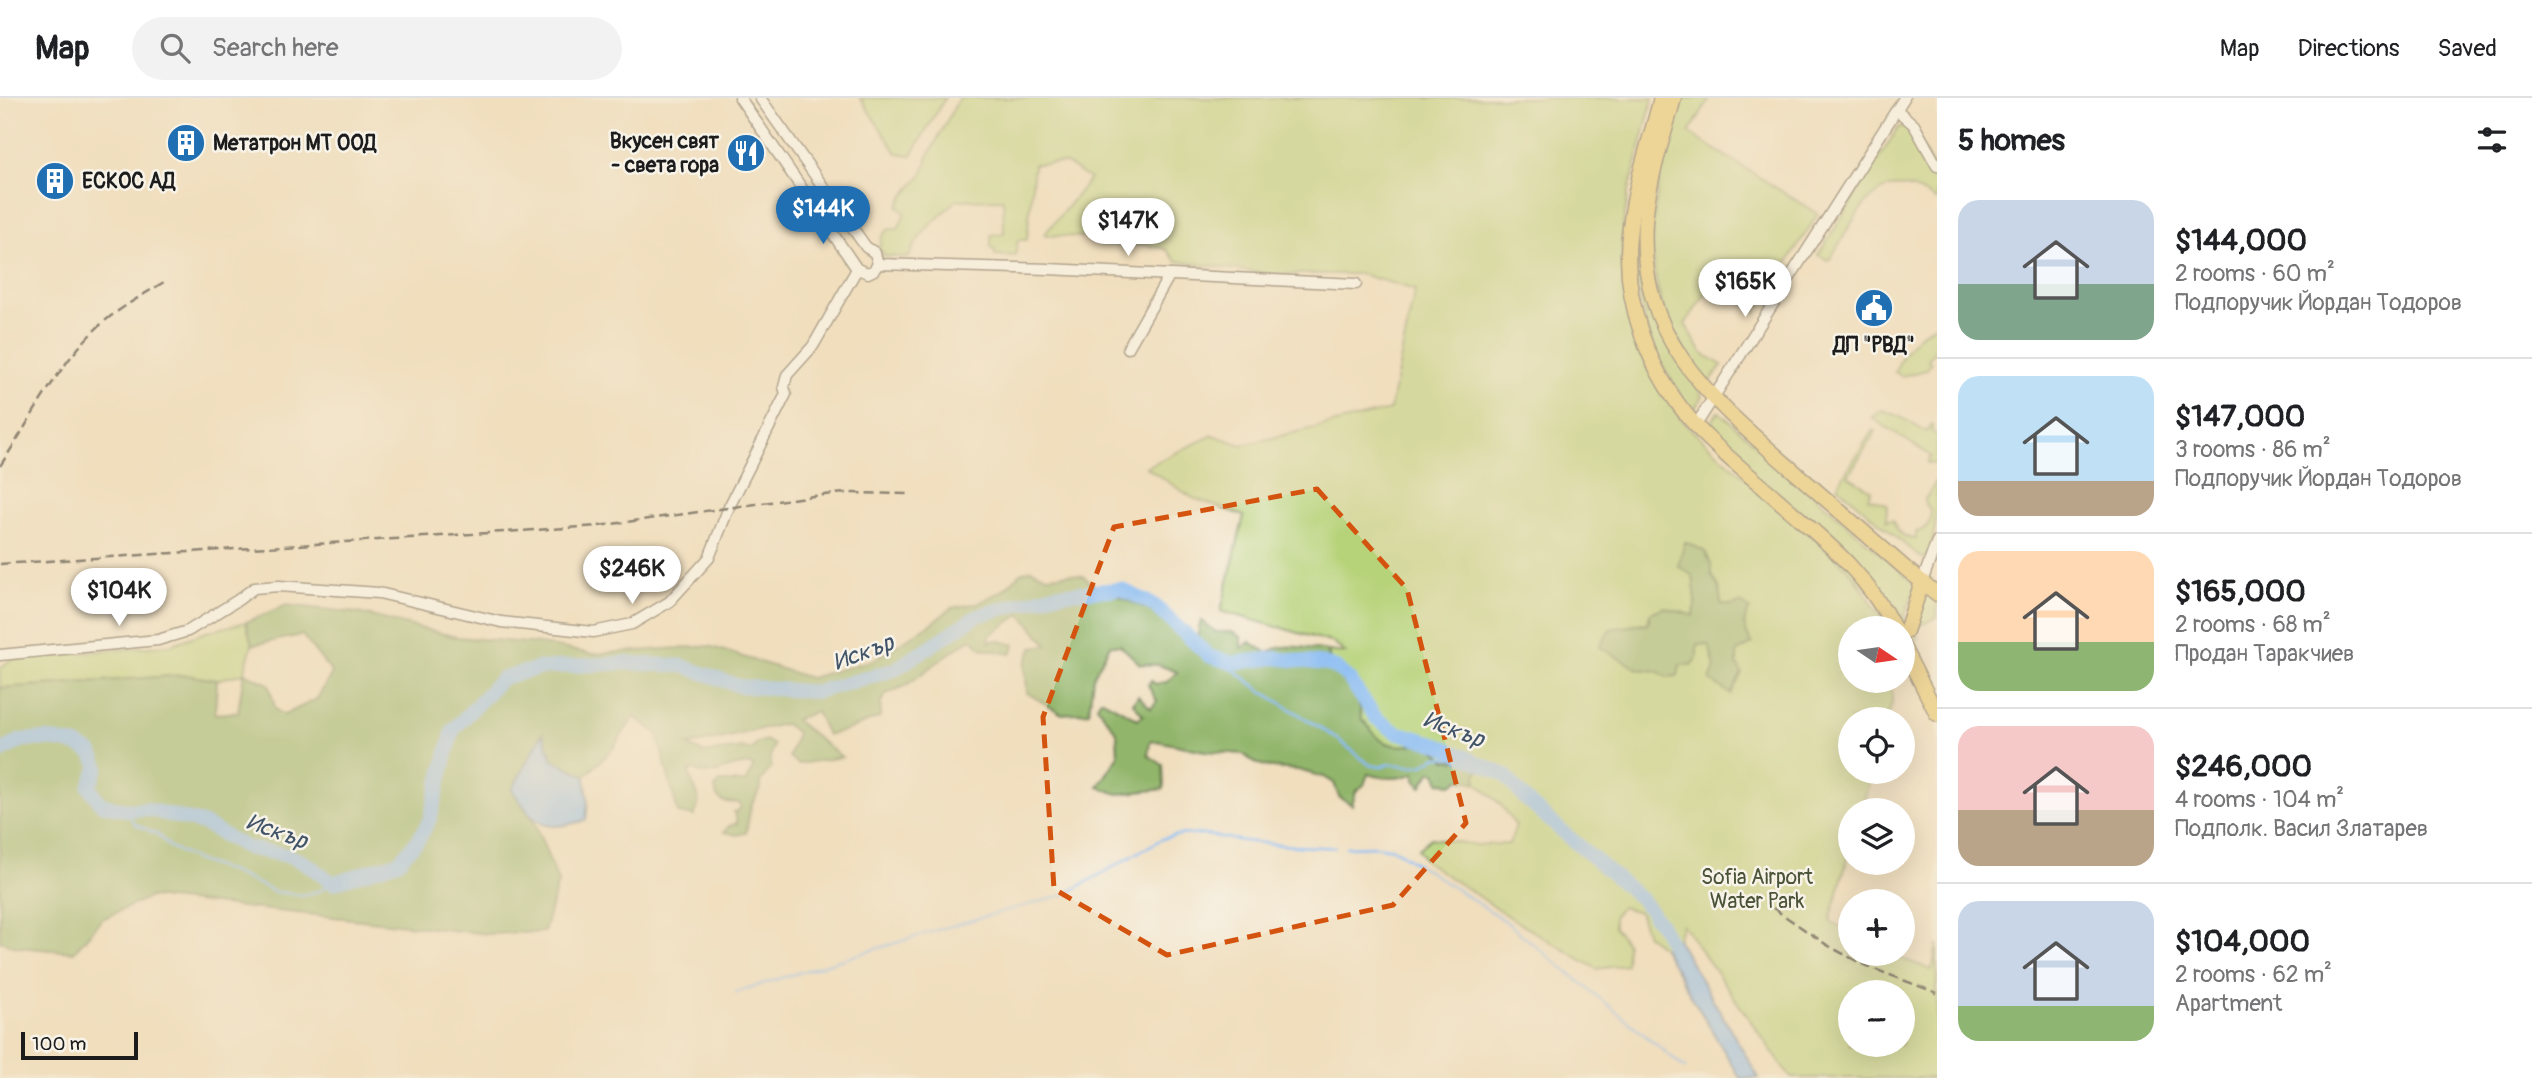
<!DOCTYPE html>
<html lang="en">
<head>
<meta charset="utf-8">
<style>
  :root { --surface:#fff; --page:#f2f2f2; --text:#202124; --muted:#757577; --line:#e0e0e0; --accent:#1f6fb2 }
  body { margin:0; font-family:Pangolin,sans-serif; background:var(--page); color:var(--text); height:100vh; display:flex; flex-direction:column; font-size:26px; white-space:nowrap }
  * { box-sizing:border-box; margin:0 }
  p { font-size:23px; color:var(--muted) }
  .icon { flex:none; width:38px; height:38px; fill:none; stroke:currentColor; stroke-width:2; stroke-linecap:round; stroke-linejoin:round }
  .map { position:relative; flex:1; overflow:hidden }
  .panel { display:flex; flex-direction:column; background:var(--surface); width:595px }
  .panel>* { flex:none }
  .needle { width:46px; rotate:103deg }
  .tools { position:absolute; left:1838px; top:518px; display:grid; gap:14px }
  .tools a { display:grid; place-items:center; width:77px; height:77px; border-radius:50%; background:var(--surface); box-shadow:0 7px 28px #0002; font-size:35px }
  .scale { position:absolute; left:21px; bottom:18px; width:117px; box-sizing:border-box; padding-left:7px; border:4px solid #1c1c1c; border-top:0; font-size:19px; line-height:24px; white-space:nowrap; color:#1c1c1c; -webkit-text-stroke:5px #f7f3e8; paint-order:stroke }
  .price { position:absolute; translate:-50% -60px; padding:0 16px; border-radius:24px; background:#fff; color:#222; font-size:23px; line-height:46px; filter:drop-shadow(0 2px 4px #0008) }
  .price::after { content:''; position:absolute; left:50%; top:42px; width:21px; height:16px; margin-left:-10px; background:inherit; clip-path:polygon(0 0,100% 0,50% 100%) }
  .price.selected { background:var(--accent); color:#fff }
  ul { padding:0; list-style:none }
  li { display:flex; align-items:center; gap:21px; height:175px; padding:0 21px }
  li+li { border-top:2px solid var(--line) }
  li span { display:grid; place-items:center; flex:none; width:196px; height:140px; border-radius:21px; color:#555 }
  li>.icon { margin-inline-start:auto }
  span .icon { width:84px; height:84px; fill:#fffc; stroke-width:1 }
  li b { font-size:30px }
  h2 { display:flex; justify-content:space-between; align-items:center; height:84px; padding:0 21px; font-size:30px }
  header { display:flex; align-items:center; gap:42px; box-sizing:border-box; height:98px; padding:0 35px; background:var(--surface); border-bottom:2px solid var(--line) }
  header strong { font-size:33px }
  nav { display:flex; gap:38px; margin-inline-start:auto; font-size:24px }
  .search { width:490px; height:63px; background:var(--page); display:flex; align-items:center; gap:18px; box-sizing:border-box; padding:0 24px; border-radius:38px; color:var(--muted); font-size:26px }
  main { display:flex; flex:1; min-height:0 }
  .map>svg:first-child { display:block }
</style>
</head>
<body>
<header>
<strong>Map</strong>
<div class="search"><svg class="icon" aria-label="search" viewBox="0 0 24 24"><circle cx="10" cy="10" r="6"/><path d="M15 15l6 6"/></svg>Search here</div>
<nav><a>Map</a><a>Directions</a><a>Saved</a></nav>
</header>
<main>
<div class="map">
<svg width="1937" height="980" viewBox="0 0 1937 980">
  <rect width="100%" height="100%" fill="#f7f3e8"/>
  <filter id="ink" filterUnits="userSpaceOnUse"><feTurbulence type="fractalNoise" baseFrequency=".0143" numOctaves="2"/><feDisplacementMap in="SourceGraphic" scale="14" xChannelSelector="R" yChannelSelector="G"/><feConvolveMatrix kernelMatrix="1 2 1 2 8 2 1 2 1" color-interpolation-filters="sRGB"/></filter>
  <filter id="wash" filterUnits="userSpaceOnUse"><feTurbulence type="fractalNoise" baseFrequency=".00686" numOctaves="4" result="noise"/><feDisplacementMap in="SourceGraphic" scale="28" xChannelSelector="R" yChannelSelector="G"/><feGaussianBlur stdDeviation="1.57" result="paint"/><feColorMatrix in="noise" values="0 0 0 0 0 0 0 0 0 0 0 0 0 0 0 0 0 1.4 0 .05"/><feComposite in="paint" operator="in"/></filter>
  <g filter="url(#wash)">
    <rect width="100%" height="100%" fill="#f0debd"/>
    <g fill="#b7d37a" stroke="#6a784b" stroke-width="2" fill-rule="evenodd">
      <polygon points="860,0 945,0 912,57 897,55"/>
      <path d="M959,0H1653L1628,97L1622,133V160L1626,204L1640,252L1661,293L1686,327L1849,471L1889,530H1850V583H1892V605L1887,621H1850V674H1872L1861,712H1850V752L1830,823L1850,835V856H1889L1932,872L1937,846V980H1791L1682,826L1677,841L1663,850L1647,837L1639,814L1622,809L1614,817V829L1627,846L1626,867L1597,871L1519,825L1425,763L1418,751L1431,740L1477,747L1509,746L1516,728L1501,707L1477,685L1476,677L1459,662H1446C1416,630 1414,657 1384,644C1376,641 1367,626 1361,620C1360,602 1344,582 1331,570L1328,553L1345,555L1334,545L1221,513L1244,418L1193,400L1146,369L1213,337L1242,347L1390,312L1415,192L1360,176H1270L1176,163L1166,151L1147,147H1100L1084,139L1044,137L1090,81L1065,65L1034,66L1027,142H1018L1015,158L995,157V152L991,151V137L1004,135L1003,101L957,102C939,119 916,136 909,160L885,158L879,150L882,138L889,131H898L905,115L898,108C906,90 926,80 927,61ZM1711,466V476L1719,489L1721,506L1730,508L1741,505L1743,530L1751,546L1737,554V566L1715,569L1709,547L1696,545C1677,570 1671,574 1638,571L1633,526L1648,525L1664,509L1694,518L1696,502L1693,478ZM1850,894H1902V947H1850Z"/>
      <path d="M1681,0H1710L1689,35L1818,116L1756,214L1714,183L1685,226L1702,255L1722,267L1710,284C1697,277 1689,259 1681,246C1630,163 1658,85 1681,0Z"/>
      <path d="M1902,28L1912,31L1937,77V103C1875,62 1859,116 1830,161L1827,162L1818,157L1898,30Z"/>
      <path d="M1640,100L1642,161L1702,298L1693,314C1686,308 1680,297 1675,288C1637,231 1629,167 1640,100Z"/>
      <path d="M1937,227V240L1934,245L1937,249L1928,262L1931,265L1926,272L1902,278L1895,274C1901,257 1918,232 1937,227Z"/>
      <polygon points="1882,312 1899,318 1926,334 1932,326 1934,328 1931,333 1937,337 1937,366 1927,365 1931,358 1872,320"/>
      <polygon points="1718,313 1913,484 1915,491 1902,525 1897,527 1890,513 1706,332"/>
      <path d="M1873,332L1876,333L1848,378L1871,392L1868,400L1887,406L1886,423L1893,422C1896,433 1904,441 1916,441V434C1927,432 1932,423 1930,412L1924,403L1937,382C1937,406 1937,442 1925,461L1918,458L1837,388Z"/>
      <polygon points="1927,496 1937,504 1937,519 1915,530 1919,540 1913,545 1937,594 1931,581 1928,582 1909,551 1923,498"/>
      <polygon points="246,524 252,547 244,575 217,582 186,577 0,590 0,571 11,561 170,547 206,534"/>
    </g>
    <g fill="#91b56a" stroke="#566843" stroke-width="2">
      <path d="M1685,444L1705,453L1711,466V476L1719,489L1721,506L1730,508L1741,505L1750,511C1741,525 1744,531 1752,546L1737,554V566L1742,575L1731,596L1710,582L1715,569L1709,547L1697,546V560L1691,567H1680L1678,578L1667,579L1657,573L1638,571L1599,549L1610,531L1648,525L1650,515L1664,509L1694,518L1696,502L1693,478L1678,468Z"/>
      <path d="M1031,471L1047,478L1069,476L1083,478L1094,487L1152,513L1190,543L1197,541L1201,522L1216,534H1232L1241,539V550L1250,544L1268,555C1283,543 1310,551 1328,553C1329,559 1329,567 1332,571C1345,590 1360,591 1361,620C1367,626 1377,641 1384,644C1414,657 1416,630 1446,662C1459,662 1469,663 1479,672L1476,677L1477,685L1459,681L1452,686L1440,685L1436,674H1430L1421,689L1415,682V675C1399,682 1385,681 1368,676L1364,687L1356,693L1352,707L1339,699L1334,685L1324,679L1298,672L1273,670L1255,665L1243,656L1205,653L1157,643L1150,644L1148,657L1163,667L1164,691L1118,696L1098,689L1118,659L1117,635L1097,608L1101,601L1138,621L1143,617L1133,605L1138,598L1151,610L1157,603L1148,587L1151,582L1155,586L1167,584L1177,574L1159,567L1140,566L1120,547H1110L1093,579L1089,614L1062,616L1027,595L1025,566L1033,549L1048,547L1021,516L990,537L989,544L997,542L1015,547L1011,556L981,550L972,541L961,547L905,588L886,596L881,605L880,619L847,632L827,637L816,613L795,622L842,659L798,666L789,659L797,635L785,626C752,632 720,643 687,647L703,655L745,650L752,652L757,645L766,642L774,647L770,660L771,669L760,684L761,690L751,708L746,735L737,737L724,734L729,728L737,725L735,715L732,714L738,713L741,708L739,705L724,704L717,699L715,690L720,684H746L754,668C734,661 712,685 693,671L689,674C693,693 705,697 694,718L678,715L657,635L634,619L612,652L585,678L553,662L542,636L512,692L534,723L558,784L544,834L488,836L150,799L102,821L74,854L17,849L0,843V590L186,577L217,582L215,616L238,614L244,575L269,586L275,611L284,617L317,601L332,575L302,537L252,547L246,524L286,507L358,515L457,539L540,546L592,556L709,548L810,580L873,562L934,524L951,510L979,505L1005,491L1020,475Z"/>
    </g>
    <g fill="#85baf4" stroke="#506b88" stroke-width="2">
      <path d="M543,635L553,662L585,678L588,702L586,722C540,735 538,728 512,692Z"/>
      <polygon points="1677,841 1759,980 1740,980 1663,850"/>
    </g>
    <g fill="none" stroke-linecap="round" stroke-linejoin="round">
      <g stroke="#85baf4" stroke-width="2.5">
        <polyline points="1224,564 1260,592 1335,639 1370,667 1381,669 1388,666 1410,668 1423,667 1436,659 1469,660"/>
        <polyline points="125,712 135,726 157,736 170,749 196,762 229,773 276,794 302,797 319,793 333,785"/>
        <polyline points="1346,749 1376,748 1394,751 1504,822 1685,970"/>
        <path d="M736,894L954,827L1064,797L1162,741C1190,730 1224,741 1253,744C1280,747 1307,750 1335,749"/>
      </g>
      <polyline stroke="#85baf4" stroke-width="14" points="0,654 22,642 48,641 77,647 92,655 98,669 89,689 101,706 125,712 147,711 204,726 247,750 290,758 307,766 333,785 398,764 419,741 430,721 453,632 502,580 540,570 625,565 683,568 739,588 816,594 894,572 977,518 1055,496 1121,491 1154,507 1209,558 1233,565 1275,560 1325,566 1336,570 1349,581 1376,620 1396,634 1438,646 1505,677 1525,701 1642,802 1660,826 1679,861"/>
    </g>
  </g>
  <g filter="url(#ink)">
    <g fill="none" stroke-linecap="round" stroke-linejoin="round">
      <g stroke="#666054" stroke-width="13">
        <g id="minor">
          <polyline points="740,0 857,171 868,175 874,172 878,166"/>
          <polyline points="760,0 866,149 875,155 878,166"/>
          <polyline points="1897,12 1914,27 1937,68"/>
          <polyline points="878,166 1048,171 1356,186"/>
          <polyline points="1128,250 1169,178"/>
          <polyline points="1696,327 1904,0"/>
          <polyline points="1922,484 1937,443"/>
          <polyline points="0,557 158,542 188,533 238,502 254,490 279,488 379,495 501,524 593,534 632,526 669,504 709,460 729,409 786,296 784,289 787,277 813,248 857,171"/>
        </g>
      </g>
      <g stroke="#666054" stroke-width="17">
        <g id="major">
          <path d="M1661,0C1650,43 1635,85 1630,129C1620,202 1649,277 1698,330C1724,358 1756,382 1785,408C1829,446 1867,477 1894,530"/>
          <path d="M1674,0C1663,41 1648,82 1645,124C1638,241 1709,299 1789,369C1828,403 1866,436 1905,470L1937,496"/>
          <polyline points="1902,535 1906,533 1922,484"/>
          <polyline points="1902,547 1937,616"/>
        </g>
      </g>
      <use href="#minor" stroke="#fff" stroke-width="10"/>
      <use href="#major" stroke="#e9c769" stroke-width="14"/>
      <g stroke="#1c1c1c" stroke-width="2.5" stroke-dasharray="10 5" stroke-linecap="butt">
        <path d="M0,368C29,325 53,276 89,238C110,215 138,200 164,184"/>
        <polyline points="0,466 598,428 813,398 846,395 907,396"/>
        <polyline points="1773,810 1827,847 1864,867 1937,895"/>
      </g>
    </g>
  </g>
  <path d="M0 0H1937V980H0ZM1317,391L1407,491L1466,725L1393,807L1167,857L1054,791L1043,619L1114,429Z" fill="#f0debd" fill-opacity=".55" fill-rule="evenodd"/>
  <path fill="none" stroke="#d4530e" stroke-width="5" stroke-dasharray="14 9" stroke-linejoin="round" d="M1317,391L1407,491L1466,725L1393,807L1167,857L1054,791L1043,619L1114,429Z"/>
  <defs>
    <g id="building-disc" transform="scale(2.0125)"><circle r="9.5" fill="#1f6fb2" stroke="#f7f3e8"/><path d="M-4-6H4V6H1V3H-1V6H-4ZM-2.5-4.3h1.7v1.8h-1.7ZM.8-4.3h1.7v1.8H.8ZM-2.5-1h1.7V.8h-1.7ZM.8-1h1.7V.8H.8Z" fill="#fff"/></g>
    <g id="restaurant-disc" transform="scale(2.0125)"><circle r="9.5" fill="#1f6fb2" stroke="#f7f3e8"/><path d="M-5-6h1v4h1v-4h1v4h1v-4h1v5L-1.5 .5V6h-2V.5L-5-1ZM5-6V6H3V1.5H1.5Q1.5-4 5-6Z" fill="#fff"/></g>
    <g id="civic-disc" transform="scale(2.0125)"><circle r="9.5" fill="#1f6fb2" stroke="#f7f3e8"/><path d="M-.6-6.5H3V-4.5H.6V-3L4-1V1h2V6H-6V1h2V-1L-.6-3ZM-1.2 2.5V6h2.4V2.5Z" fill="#fff"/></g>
  </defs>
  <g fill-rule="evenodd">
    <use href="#building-disc" x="186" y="45"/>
    <use href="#restaurant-disc" x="746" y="55"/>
    <use href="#building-disc" x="55" y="83"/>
    <use href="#civic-disc" x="1874" y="210"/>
  </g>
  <g text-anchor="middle" stroke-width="5" stroke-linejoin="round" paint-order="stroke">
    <g font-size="21" font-weight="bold" fill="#1c1c1c" stroke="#f7f3e8" text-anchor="start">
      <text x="719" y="50" text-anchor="end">Вкусен свят<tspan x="719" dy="24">- света гора</tspan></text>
      <text x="213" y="52">Метатрон МТ ООД</text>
      <text x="82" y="90">ЕСКОС АД</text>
      <text x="1874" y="254" text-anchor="middle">ДП "РВД"</text>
    </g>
    <g font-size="21" fill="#4a5338" stroke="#f7f3e8">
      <text x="1757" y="786">Sofia Airport<tspan x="1757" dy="24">Water Park</tspan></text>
    </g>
    <g font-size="23" font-style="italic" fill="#415368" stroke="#f7f3e8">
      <text transform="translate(863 554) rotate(-20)" y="8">Искър</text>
      <text transform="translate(1454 631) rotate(21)" y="8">Искър</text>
      <text transform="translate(277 733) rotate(20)" y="8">Искър</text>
    </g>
  </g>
</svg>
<div class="tools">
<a><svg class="needle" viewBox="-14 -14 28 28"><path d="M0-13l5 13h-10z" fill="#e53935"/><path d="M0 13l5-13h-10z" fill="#757577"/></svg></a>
<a><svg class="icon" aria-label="locate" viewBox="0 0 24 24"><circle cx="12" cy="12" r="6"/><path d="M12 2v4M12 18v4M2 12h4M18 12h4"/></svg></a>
<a><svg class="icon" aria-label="layers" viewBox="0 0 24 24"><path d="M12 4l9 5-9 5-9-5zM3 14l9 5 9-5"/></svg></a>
<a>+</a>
<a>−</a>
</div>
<div class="scale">100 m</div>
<b class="price selected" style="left:823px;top:148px">$144K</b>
<b class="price" style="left:1128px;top:160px">$147K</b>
<b class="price" style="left:1745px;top:221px">$165K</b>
<b class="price" style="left:632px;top:508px">$246K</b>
<b class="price" style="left:119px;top:530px">$104K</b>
</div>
<section class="panel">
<h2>5 homes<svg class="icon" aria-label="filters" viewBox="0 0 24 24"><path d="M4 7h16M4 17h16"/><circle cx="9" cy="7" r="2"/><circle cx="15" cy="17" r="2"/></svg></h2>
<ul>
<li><span style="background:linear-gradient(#c9d6e8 60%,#7fa58c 0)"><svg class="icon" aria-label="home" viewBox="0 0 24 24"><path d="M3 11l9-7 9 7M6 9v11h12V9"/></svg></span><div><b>$144,000</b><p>2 rooms · 60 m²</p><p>Подпоручик Йордан Тодоров</p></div></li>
<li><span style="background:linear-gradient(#bfe0f5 75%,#b9a48a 0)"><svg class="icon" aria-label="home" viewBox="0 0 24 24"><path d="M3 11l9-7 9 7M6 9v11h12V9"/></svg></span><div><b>$147,000</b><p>3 rooms · 86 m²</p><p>Подпоручик Йордан Тодоров</p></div></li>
<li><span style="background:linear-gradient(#ffd9b3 65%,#8fb573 0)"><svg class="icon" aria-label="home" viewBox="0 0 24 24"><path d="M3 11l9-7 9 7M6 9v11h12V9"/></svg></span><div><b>$165,000</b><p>2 rooms · 68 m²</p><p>Продан Таракчиев</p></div></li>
<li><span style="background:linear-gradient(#f6c9c9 60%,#b9a48a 0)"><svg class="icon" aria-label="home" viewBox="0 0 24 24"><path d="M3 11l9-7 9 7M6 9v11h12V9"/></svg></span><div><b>$246,000</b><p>4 rooms · 104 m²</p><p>Подполк. Васил Златарев</p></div></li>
<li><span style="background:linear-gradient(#c9d6e8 75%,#8fb573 0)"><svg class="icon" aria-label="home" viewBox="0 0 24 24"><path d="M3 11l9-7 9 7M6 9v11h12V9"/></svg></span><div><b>$104,000</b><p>2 rooms · 62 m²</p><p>Apartment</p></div></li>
</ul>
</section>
</main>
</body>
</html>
